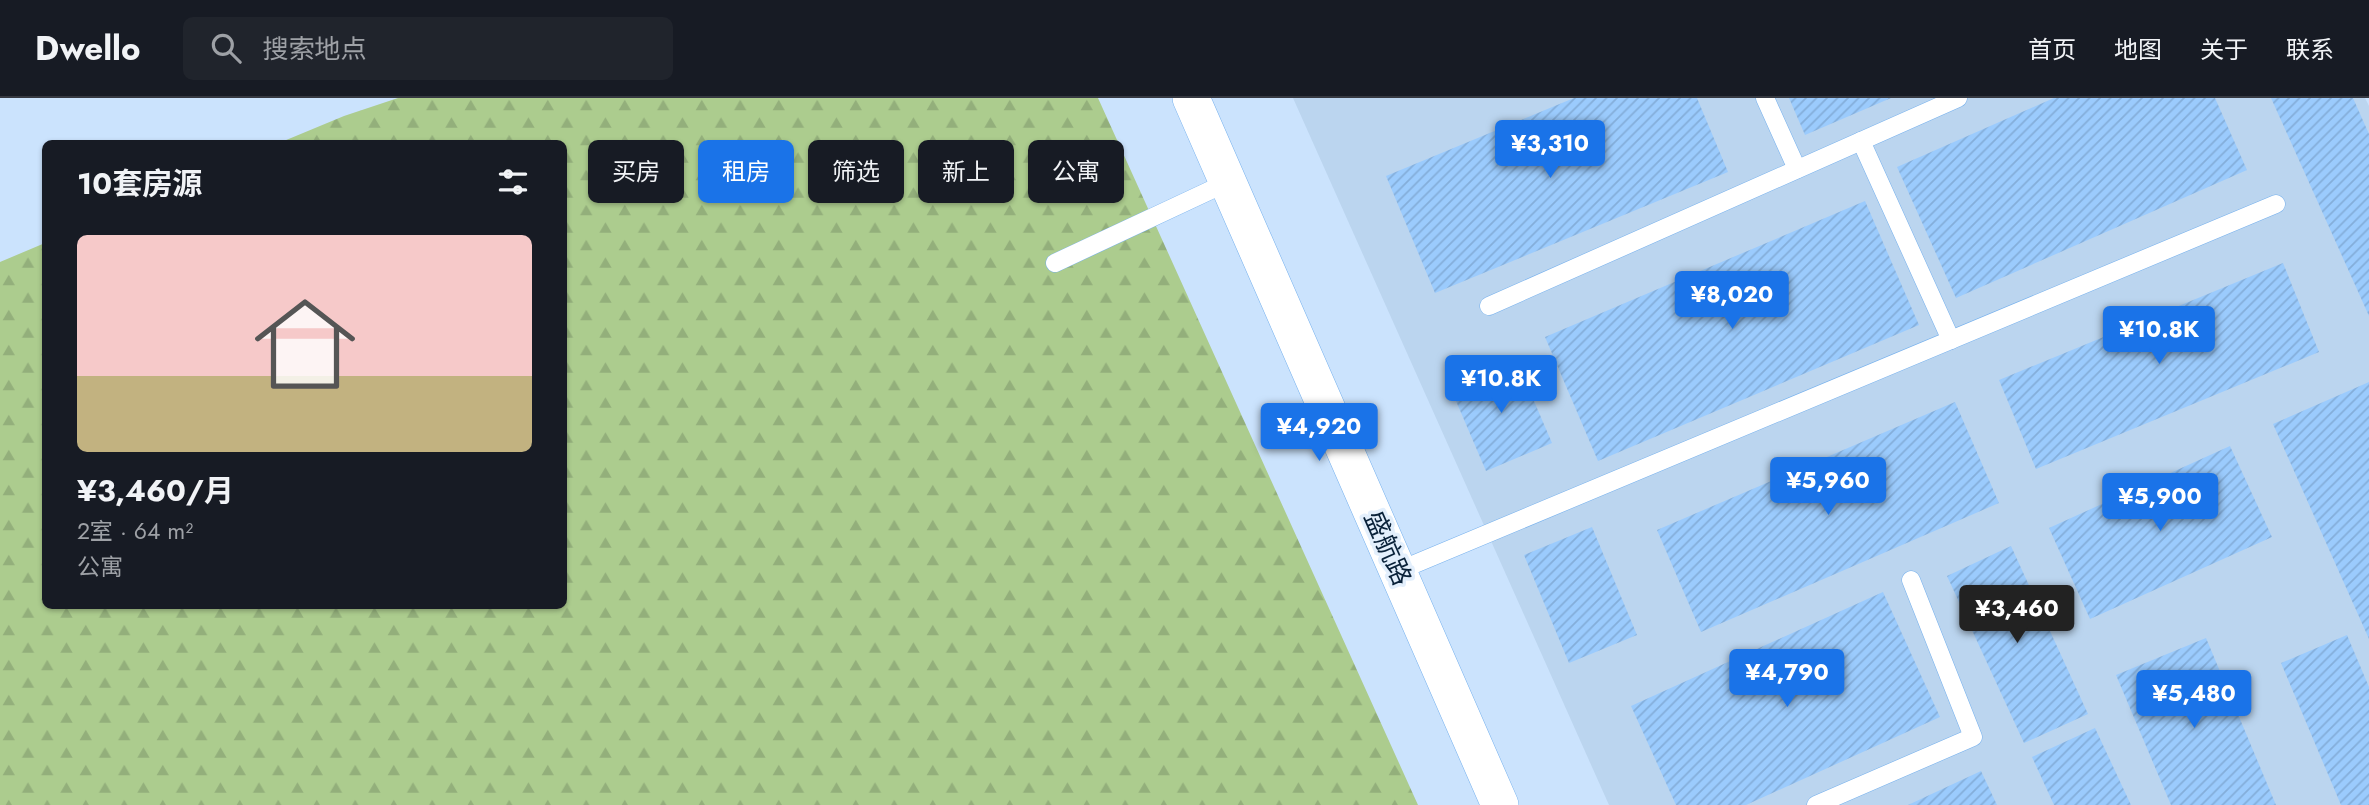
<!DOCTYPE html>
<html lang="zh">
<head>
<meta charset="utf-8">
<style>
  :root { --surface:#171b24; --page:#20242c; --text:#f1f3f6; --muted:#9ea1a6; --line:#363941; --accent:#1a73e8 }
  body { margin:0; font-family:Jost,"Noto Sans SC",sans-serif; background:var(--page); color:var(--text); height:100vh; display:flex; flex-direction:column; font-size:26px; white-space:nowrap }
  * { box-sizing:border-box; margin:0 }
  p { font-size:23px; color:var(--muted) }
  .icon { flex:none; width:38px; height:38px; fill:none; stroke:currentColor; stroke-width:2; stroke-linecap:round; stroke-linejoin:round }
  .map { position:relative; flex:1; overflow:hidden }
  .sheet { position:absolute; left:42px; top:42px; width:525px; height:469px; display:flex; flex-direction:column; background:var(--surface); border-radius:10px; box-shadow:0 2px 5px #0004 }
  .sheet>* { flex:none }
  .guide { position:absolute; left:588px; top:42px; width:665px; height:63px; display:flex; gap:14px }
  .price { position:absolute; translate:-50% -60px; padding:0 16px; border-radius:7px; background:var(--accent); color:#fff; font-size:23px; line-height:46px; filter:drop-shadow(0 2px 4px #0008) }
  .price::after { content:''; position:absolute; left:50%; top:42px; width:21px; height:16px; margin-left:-10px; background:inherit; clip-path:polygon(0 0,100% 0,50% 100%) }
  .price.active { background:#222; color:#fff }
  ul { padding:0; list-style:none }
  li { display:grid; align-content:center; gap:14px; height:371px; padding:0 35px }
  li span { display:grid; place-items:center; height:217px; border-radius:10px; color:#555 }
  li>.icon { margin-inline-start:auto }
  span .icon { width:126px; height:126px; fill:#fffc; stroke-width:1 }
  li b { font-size:30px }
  h2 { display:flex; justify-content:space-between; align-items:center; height:84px; padding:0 35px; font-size:30px }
  .tag { padding:0 24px; border-radius:10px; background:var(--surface); box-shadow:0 2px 5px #0004; font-size:24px; line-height:63px }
  .tag.active { background:var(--accent); color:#fff }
  header { display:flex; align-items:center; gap:42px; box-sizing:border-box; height:98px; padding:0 35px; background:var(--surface); border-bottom:2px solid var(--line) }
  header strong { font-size:33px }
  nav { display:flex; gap:38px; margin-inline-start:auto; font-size:24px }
  .search { width:490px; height:63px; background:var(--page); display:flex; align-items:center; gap:18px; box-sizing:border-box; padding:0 24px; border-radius:10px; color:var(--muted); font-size:26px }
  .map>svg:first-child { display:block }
</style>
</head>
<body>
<header>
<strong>Dwello</strong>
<div class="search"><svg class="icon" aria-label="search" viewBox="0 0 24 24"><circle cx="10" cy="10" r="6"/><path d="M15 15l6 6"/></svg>搜索地点</div>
<nav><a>首页</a><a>地图</a><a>关于</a><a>联系</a></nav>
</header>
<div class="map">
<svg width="2369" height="707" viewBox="0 0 2369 707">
  <defs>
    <pattern id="forest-firs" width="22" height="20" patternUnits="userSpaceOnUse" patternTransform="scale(1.75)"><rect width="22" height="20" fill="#accc8e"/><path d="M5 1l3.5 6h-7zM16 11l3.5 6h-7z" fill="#93af7b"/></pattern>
    <pattern id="building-hatch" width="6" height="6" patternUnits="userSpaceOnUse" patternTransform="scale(1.75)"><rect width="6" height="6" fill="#9bcbfd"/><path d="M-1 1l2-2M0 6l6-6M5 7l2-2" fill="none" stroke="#84aeda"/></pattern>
  </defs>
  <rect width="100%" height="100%" fill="#cbe3fd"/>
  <polygon fill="#bbd5ef" points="1293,0 2365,0 2369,8 2369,707 1609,707"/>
  <polygon fill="url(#forest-firs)" points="398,0 1098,0 1418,707 0,707 0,164 45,145 46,508 564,508 564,46 279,45 344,18"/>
  <g fill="url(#building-hatch)">
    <polygon points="1574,0 1697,0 1728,74 1435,195 1386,78"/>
    <polygon points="1789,0 1891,0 1805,37"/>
    <polygon points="2054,0 2215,0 2247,72 1956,200 1897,69"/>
    <polygon points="2271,0 2353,0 2369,36 2369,218"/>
    <polygon points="1865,103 1919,227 1598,363 1545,239"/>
    <polygon points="2283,165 2319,254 2036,371 1999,282"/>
    <polygon points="1516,261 1552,345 1486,373 1450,289"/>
    <polygon points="2369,284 2369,541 2273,326"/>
    <polygon points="1955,304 1999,405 1701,534 1657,432"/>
    <polygon points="2230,348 2272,439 2090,521 2049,430"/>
    <polygon points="1592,429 1637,537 1569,565 1524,457"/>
    <polygon points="2011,448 2088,616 2024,645 1947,478"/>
    <polygon points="1883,494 1940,619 1746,707 1676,707 1631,608"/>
    <polygon points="2347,537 2369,589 2369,707 2341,707 2281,565"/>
    <polygon points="2206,540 2276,707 2171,707 2116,577"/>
    <polygon points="2095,630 2131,707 2054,707 2032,659"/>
    <polygon points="1981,673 1997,707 1908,707"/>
  </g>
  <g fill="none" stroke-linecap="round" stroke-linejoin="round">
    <g stroke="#75b0ed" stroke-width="19">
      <g id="lane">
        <polyline points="1765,0 1797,71"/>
        <polyline points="1861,43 1951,242"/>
        <polyline points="1055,165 1228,84"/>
        <polyline points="1489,208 1958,0"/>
        <polyline points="1398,473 2276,106"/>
        <polyline points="1816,707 1973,639 1911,482"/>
      </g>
    </g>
    <g stroke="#75b0ed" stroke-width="38">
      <polyline id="street" points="1191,0 1500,707"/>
    </g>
    <use href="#lane" stroke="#fff" stroke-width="18"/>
    <use href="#street" stroke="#fff" stroke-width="37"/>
  </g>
  <g text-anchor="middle" stroke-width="7" stroke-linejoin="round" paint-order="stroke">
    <g font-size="26" fill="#092139" stroke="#e3effc">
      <text transform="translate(1388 450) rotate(66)" y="9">盛航路</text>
    </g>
  </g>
</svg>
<b class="price" style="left:1550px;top:82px">¥3,310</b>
<b class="price" style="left:1732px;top:233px">¥8,020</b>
<b class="price" style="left:2159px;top:268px">¥10.8K</b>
<b class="price" style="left:1501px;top:317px">¥10.8K</b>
<b class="price" style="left:1319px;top:365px">¥4,920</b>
<b class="price" style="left:1828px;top:419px">¥5,960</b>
<b class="price" style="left:2160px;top:435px">¥5,900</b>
<b class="price active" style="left:2017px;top:547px">¥3,460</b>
<b class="price" style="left:1787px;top:611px">¥4,790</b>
<b class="price" style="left:2194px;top:632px">¥5,480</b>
<div class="guide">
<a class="tag">买房</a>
<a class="tag active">租房</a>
<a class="tag">筛选</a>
<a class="tag">新上</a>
<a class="tag">公寓</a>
</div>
<section class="sheet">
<h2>10套房源<svg class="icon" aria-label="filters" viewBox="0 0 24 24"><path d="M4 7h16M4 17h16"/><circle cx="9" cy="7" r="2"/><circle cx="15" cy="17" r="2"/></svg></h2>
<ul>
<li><span style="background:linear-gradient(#f6c9c9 65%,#c2b280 0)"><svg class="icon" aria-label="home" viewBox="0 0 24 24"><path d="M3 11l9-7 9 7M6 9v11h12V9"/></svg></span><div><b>¥3,460/月</b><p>2室 · 64 m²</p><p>公寓</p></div></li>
</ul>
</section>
</div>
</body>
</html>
